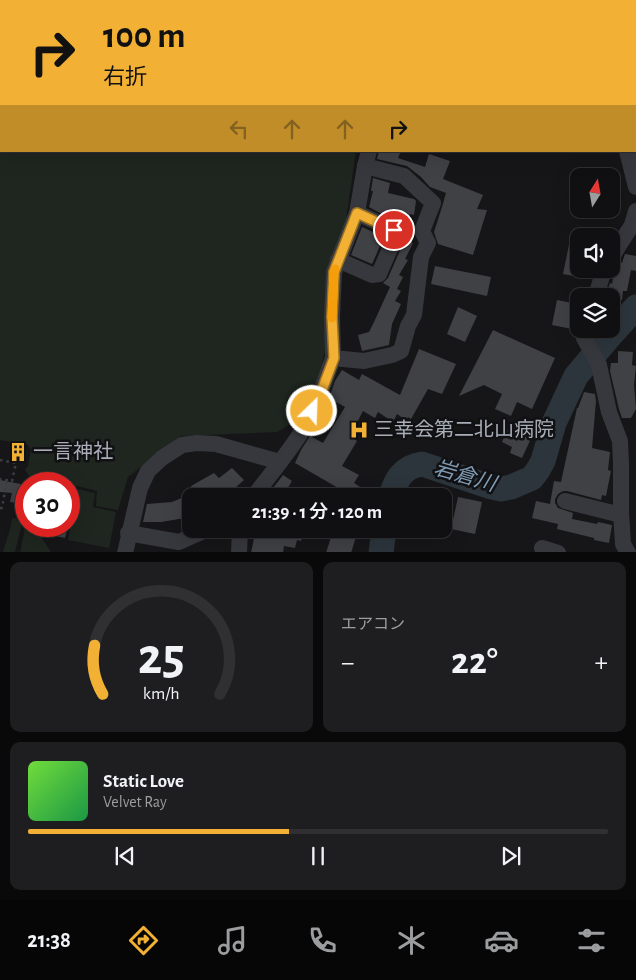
<!DOCTYPE html>
<html lang="ja">
<meta charset="utf-8">
<style>
:root{--surface:#101012;--page:#1e1e20;--text:#f1f3f6;--muted:#9c9d9f;--line:#303032;--accent:#f2b134}
body{margin:0;font-family:"Alegreya Sans","Noto Sans JP",sans-serif;background:var(--page);color:var(--text);height:100vh;display:flex;flex-direction:column;font-size:19px;white-space:nowrap}
*{box-sizing:border-box;margin:0}
p{font-size:16px;color:var(--muted)}
.icon{flex:none;width:28px;height:28px;fill:none;stroke:currentColor;stroke-width:2;stroke-linecap:round;stroke-linejoin:round}
.map{position:relative;height:552px;overflow:hidden}
.panel{display:flex;flex-direction:column;gap:10px;padding:10px;background:#09090a;flex:1}
.panel>*{flex:none}
.guide{position:absolute;left:0px;top:0px;width:636px;height:152px;box-shadow:0 5px 20px #0002,0 0 0 1px var(--line);background:#f2b134;color:#111;overflow:hidden}
.needle{width:32px;rotate:11deg}
.tools{position:absolute;left:570px;top:168px;display:grid;gap:10px}
.tools a{display:grid;place-items:center;width:50px;height:50px;border-radius:10px;background:var(--surface);box-shadow:0 5px 20px #0002,0 0 0 1px var(--line);font-size:25px}
.speed{position:absolute;left:15px;top:472px;display:flex;gap:10px;font-size:25px;font-weight:700;text-align:center}
.speed>*{display:grid;place-content:center;width:65px;height:65px;border-radius:50%;background:var(--surface);box-shadow:0 5px 20px #0002,0 0 0 1px var(--line);line-height:1}
.speed .limit{border:8px solid #d22;background:#fff;color:#111}
.pin{position:absolute;display:grid;place-items:center;width:42px;height:42px;color:#fff;margin:-21px;border:2px solid #fff;border-radius:50%;box-shadow:0 1px 5px #0007}
.me{position:absolute;width:55px;margin:-28px;rotate:24deg;stroke-linejoin:round;filter:drop-shadow(0 0 4px #0008)}
.turn{display:flex;align-items:center;gap:18px;height:105px;padding:0 20px;font-size:22px}
.turn .icon{width:65px;height:65px;stroke-width:2.5}
.turn b{display:block;font-size:35px;line-height:42px}
.lanes{display:flex;align-items:center;height:48px;padding:0 20px;background:#0003;justify-content:center;gap:25px;direction:ltr}
.lanes .off{opacity:.35}
.big{font-size:38px;font-weight:600;line-height:1.1}
.panel .widget{flex:1;display:flex;flex-direction:column;justify-content:center;gap:8px;min-width:0;padding:0 18px;border-radius:10px;background:var(--page)}
.panel .dial{align-items:center;gap:0}
.dial svg{height:130px;overflow:visible;fill:none;stroke:var(--line);stroke-width:7;stroke-linecap:round;text-anchor:middle}
.dial text{fill:var(--text);stroke:none}
.song{display:flex;align-items:center;gap:15px}
.cover{width:60px;height:60px;border-radius:8px;background:linear-gradient(135deg,hsl(100 70% 55%),hsl(140 70% 35%))}
.played{height:5px;border-radius:2px;background:linear-gradient(90deg,var(--accent) 45%,var(--line) 45%)}
.keys{display:flex;justify-content:space-around;direction:ltr}
.heat{display:flex;justify-content:space-between;align-items:center;font-size:28px;direction:ltr}
.panel .tiles{flex:1;display:grid;gap:10px;grid-template-columns:1fr 1fr}
.widget:last-child{grid-column:span 2}
.trip{position:absolute;left:182px;top:488px;width:270px;height:50px;border-radius:10px;background:var(--surface);box-shadow:0 5px 20px #0002,0 0 0 1px var(--line);font-weight:600;line-height:50px;text-align:center}
.tab-bar{display:flex;height:80px;justify-content:space-around;align-items:center;background:#060607;color:var(--muted)}
.tab-bar .icon{width:35px;height:35px}
.tab-bar .on{color:var(--accent)}
.tab-bar b{font-size:22px;color:var(--text)}
.map>svg:first-child{display:block}
.green{fill:#1e261f}
.lines{fill:none;stroke-linecap:round;stroke-linejoin:round}
.river{stroke:#2c353c;stroke-width:25}
.building{fill:#404145}
.path{stroke:#3d3f44;stroke-width:2.5;stroke-dasharray:2.5 4;stroke-linecap:butt}
.street{stroke:#37383d;stroke-width:16}
.route-casing{stroke:#9d7322;stroke-width:12}
.route{stroke:#f2b134;stroke-width:9}
.slow{stroke:#f59e0b;stroke-width:9}
.labels{text-anchor:middle;dominant-baseline:central;stroke-width:5;stroke-linejoin:round;paint-order:stroke}
.poi-label{font-size:20px;fill:#a8adb8;stroke:#111113;text-anchor:start}
.water-label{font-size:21px;font-style:italic;fill:#7f9bb3;stroke:#111113}
</style>
<div class="map">
<svg width="636" height="553" viewBox="0 0 636 553">
<rect width="100%" height="100%" fill="#161618"/>
<g class="green">
<path d="M0 0H491V1H1V151H356L331 323 316 391 292 423 277 432 181 436 128 477 118 510 96 506 97 491 69 484 37 478 33 482 25 470 28 466 31 450 28 445 0 440Z"/>
<path d="M69 487 95 493 93 507 116 512 109 548 68 540 74 509 69 507Z"/>
<path d="M12 518 23 519 15 552H0H3L11 526Z"/>
<path d="M26 523V526L42 527 41 537 51 552 20 553Z"/>
</g>
<g class="lines">
<g class="river">
<path d="M635 123 636 126"/>
<path d="M391 496C396 479 403 467 422 464L488 486 501 489 511 487 532 478 538 470 543 461 554 423 576 376 610 336 636 307"/>
<path d="M381 553 384 529"/>
</g>
</g>
<g class="building">
<path d="M379 151H401L398 158 425 167 429 154 450 161 443 179 483 195 477 209 487 210 473 255 438 244 434 232 442 207 446 193 430 187 421 177 407 166 377 159Z"/>
<path d="M373 178 390 183 388 193 414 199 416 201 414 215 410 214 409 219 380 213 369 207 373 191H371Z"/>
<path d="M362 227 384 237 372 264 351 255Z"/>
<path d="M405 239 413 243 405 259 408 260 399 275 403 277 397 289 401 291 395 301 401 304 392 324 389 345 362 351 358 335 369 332 374 322 390 287 383 283 388 278Z"/>
<path d="M570 240 579 242V277L563 274Z"/>
<path d="M625 254 636 256V271L631 270 627 291H623L622 300 611 298V296H606L610 283 612 284 615 267 620 262 622 263Z"/>
<path d="M435 266 491 277 487 296 431 284Z"/>
<path d="M557 300 577 304 572 329 552 325Z"/>
<path d="M458 307 477 316 465 342 447 334Z"/>
<path d="M493 330 555 358 532 409 517 402 511 416 495 409 502 394 484 385 459 396Z"/>
<path d="M419 349 456 364 442 394 428 389 411 419 408 417 406 420 397 414 393 422 378 412 375 418 363 411 350 436 357 441 342 466 359 475 354 483 360 487 355 496H352L295 463 301 450 310 436 323 443 345 407 329 398 335 381 342 370 359 380 362 374 400 395Z"/>
<path d="M618 351 633 352 632 365 636 366 634 385 636 409 631 418H622L619 409 610 371 611 363H618Z"/>
<path d="M584 392 595 394 596 401 592 448 610 452 608 470 611 471 606 496 602 495 601 500 567 491H563L558 494 555 499V503L558 508 573 513 572 519 597 524 598 522 612 525 609 543 594 540V538L557 529 558 524 532 518 536 501 550 504 554 481 561 482 577 408H578Z"/>
<path d="M511 422 534 432 522 458 510 453 512 447 502 442Z"/>
<path d="M232 468 244 480 227 495 225 496H196L191 486 214 473 219 478Z"/>
<path d="M283 475 292 481 283 496H267Z"/>
<path d="M0 480 26 485V494L24 504 10 502 12 493 0 492Z"/>
<path d="M191 494V515L185 518 161 522H143L147 504 172 502Z"/>
<path d="M458 497 482 502 475 534 451 529Z"/>
<path d="M32 526H68L65 538 31 531Z"/>
<path d="M256 529H304L301 541 297 540 295 548 284 546 283 553H251Z"/>
<path d="M333 531 356 537 351 553H326Z"/>
</g>
<g class="lines">
<g class="path">
<path d="M0 460 16 463 12 481 0 479"/>
<path d="M0 508H2L7 480"/>
</g>
<g class="street">
<path d="M585 0V1"/>
<path d="M450 1 452 0"/>
<path d="M627 151 636 187"/>
<path d="M611 258 632 225 636 211"/>
<path d="M338 260 372 275 379 274 396 235 394 230 357 213 365 166 369 151"/>
<path d="M596 296 602 276 605 269"/>
<path d="M587 329 584 338 599 365 609 412 620 441 621 463V512L623 544 628 553"/>
<path d="M333 358 332 317 334 272 357 213"/>
<path d="M254 496C272 472 292 449 307 423 318 402 325 380 333 358L364 361 392 355 401 351 408 326 414 315 421 257 428 243 422 231 433 203 404 176 365 166"/>
<path d="M565 501 621 515"/>
<path d="M128 533 179 542 208 529"/>
<path d="M542 548 558 553"/>
<path d="M125 553 140 488 148 471 162 458 182 445 197 443 216 444 280 462"/>
<path d="M239 553 240 529"/>
</g>
</g>
<g class="lines">
<g class="route-casing">
<path id="route" d="M312 411 319 398 334 358 332 317 334 272 357 213 394 230"/>
</g>
<use href="#route" class="route"/>
<path class="slow" d="M332 318 334 272 335 269"/>
</g>
<defs>
<g id="hospital-bare" transform="scale(1.5)"><path d="M-5-5h3v3.5h4V-5h3V5h-3V1.5h-4V5h-3Z" fill="#f2b134" stroke="#111113" stroke-width="2.5" paint-order="stroke"/></g>
<g id="building-bare" transform="scale(1.5)"><path d="M-4-6H4V6H1V3H-1V6H-4ZM-2.5-4.3h1.7v1.8h-1.7ZM.8-4.3h1.7v1.8H.8ZM-2.5-1h1.7V.8h-1.7ZM.8-1h1.7V.8H.8Z" fill="#f2b134" stroke="#111113" stroke-width="2.5" paint-order="stroke"/></g>
</defs>
<g fill-rule="evenodd">
<use href="#hospital-bare" x="359" y="430"/>
<use href="#building-bare" x="18" y="452"/>
</g>
<g class="labels">
<g class="poi-label">
<text x="374" y="430">三幸会第二北山病院</text>
<text x="33" y="452">一言神社</text>
</g>
<g class="water-label">
<text transform="translate(465 476) rotate(16)">岩倉川</text>
</g>
</g>
</svg>
<div class="tools">
<a><svg class="needle" viewBox="-14 -14 28 28"><path d="M0-13l5 13h-10z" fill="#e53935"/><path d="M0 13l5-13h-10z" fill="#9c9d9f"/></svg></a>
<a><svg class="icon" aria-label="sound" viewBox="0 0 24 24"><path d="M4 9h4l5-4v14l-5-4H4zM17 9q2 3 0 6"/></svg></a>
<a><svg class="icon" aria-label="layers" viewBox="0 0 24 24"><path d="M12 4l9 5-9 5-9-5zM3 14l9 5 9-5"/></svg></a>
</div>
<div class="speed"><div class="limit">30</div></div>
<div class="pin" style="left:394px;top:230px;background:#d93025"><svg class="icon" aria-label="arrive" viewBox="0 0 24 24"><path d="M6 21V4h12l-3 4 3 4H6"/></svg></div>
<svg class="me" style="left:312px;top:411px" viewBox="-20 -20 40 40"><circle r="17" fill="#f2b134" stroke="#fff" stroke-width="3"/><path d="M0-11L8 9 0 5-8 9z" fill="#fff"/></svg>
<div class="trip">21:39 · 1 分 · 120 m</div>
<div class="guide">
<div class="turn"><svg class="icon" aria-label="right" viewBox="0 0 24 24"><path d="M7 20v-9h11M14 6l5 5-5 5"/></svg><div><b>100 m</b>右折</div></div>
<div class="lanes"><svg class="icon off" aria-label="left" viewBox="0 0 24 24"><path d="M17 20v-9H6M10 6l-5 5 5 5"/></svg><svg class="icon off" aria-label="ahead" viewBox="0 0 24 24"><path d="M12 20V5M6 11l6-6 6 6"/></svg><svg class="icon off" aria-label="ahead" viewBox="0 0 24 24"><path d="M12 20V5M6 11l6-6 6 6"/></svg><svg class="icon" aria-label="right" viewBox="0 0 24 24"><path d="M7 20v-9h11M14 6l5 5-5 5"/></svg></div>
</div>
</div>
<section class="panel">
<div class="tiles">
<div class="widget dial"><svg viewBox="0 0 100 80">
<path d="M14 69A42 42 0 1 1 86 69"/>
<path d="M14 69A42 42 0 0 1 9 39" stroke="#f2b134"/>
<text x="50" y="56" font-size="32" font-weight="700">25</text>
<text x="50" y="72" font-size="11">km/h</text>
</svg></div>
<div class="widget"><p>エアコン</p>
<div class="heat"><a>−</a><b class="big">22°</b><a>+</a></div>
</div>
<div class="widget">
<div class="song"><i class="cover"></i><div><b>Static Love</b><p>Velvet Ray</p></div></div>
<div class="played"></div>
<div class="keys"><svg class="icon" aria-label="previous" viewBox="0 0 24 24"><path d="M18 5L8 12l10 7zM5 5v14"/></svg><svg class="icon" aria-label="pause" viewBox="0 0 24 24"><path d="M8 5v14M16 5v14"/></svg><svg class="icon" aria-label="next" viewBox="0 0 24 24"><path d="M6 5l10 7-10 7zM19 5v14"/></svg></div>
</div>
</div>
</section>
<nav class="tab-bar">
<b>21:38</b>
<svg class="icon on" aria-label="directions" viewBox="0 0 24 24"><path d="M12 3l9 9-9 9-9-9zM9 14v-3h6M13 9l2 2-2 2"/></svg>
<svg class="icon" aria-label="music" viewBox="0 0 24 24"><path d="M9 18V5l10-2v13"/><circle cx="6" cy="18" r="3"/><circle cx="16" cy="16" r="3"/></svg>
<svg class="icon" aria-label="phone" viewBox="0 0 24 24"><path d="M5 4h4l2 5-3 2q2 4 5 5l2-3 5 2v4C11 20 4 13 5 4z"/></svg>
<svg class="icon" aria-label="climate" viewBox="0 0 24 24"><path d="M12 3v18M4 7l16 10M4 17L20 7"/></svg>
<svg class="icon" aria-label="car" viewBox="0 0 24 24"><path d="M5 17H2v-5l4-1 3-4h7l3 4 3 1v5h-3M9 17h6M6 11h13"/><circle cx="7" cy="17" r="2"/><circle cx="17" cy="17" r="2"/></svg>
<svg class="icon" aria-label="filters" viewBox="0 0 24 24"><path d="M4 7h16M4 17h16"/><circle cx="9" cy="7" r="2"/><circle cx="15" cy="17" r="2"/></svg>
</nav>
